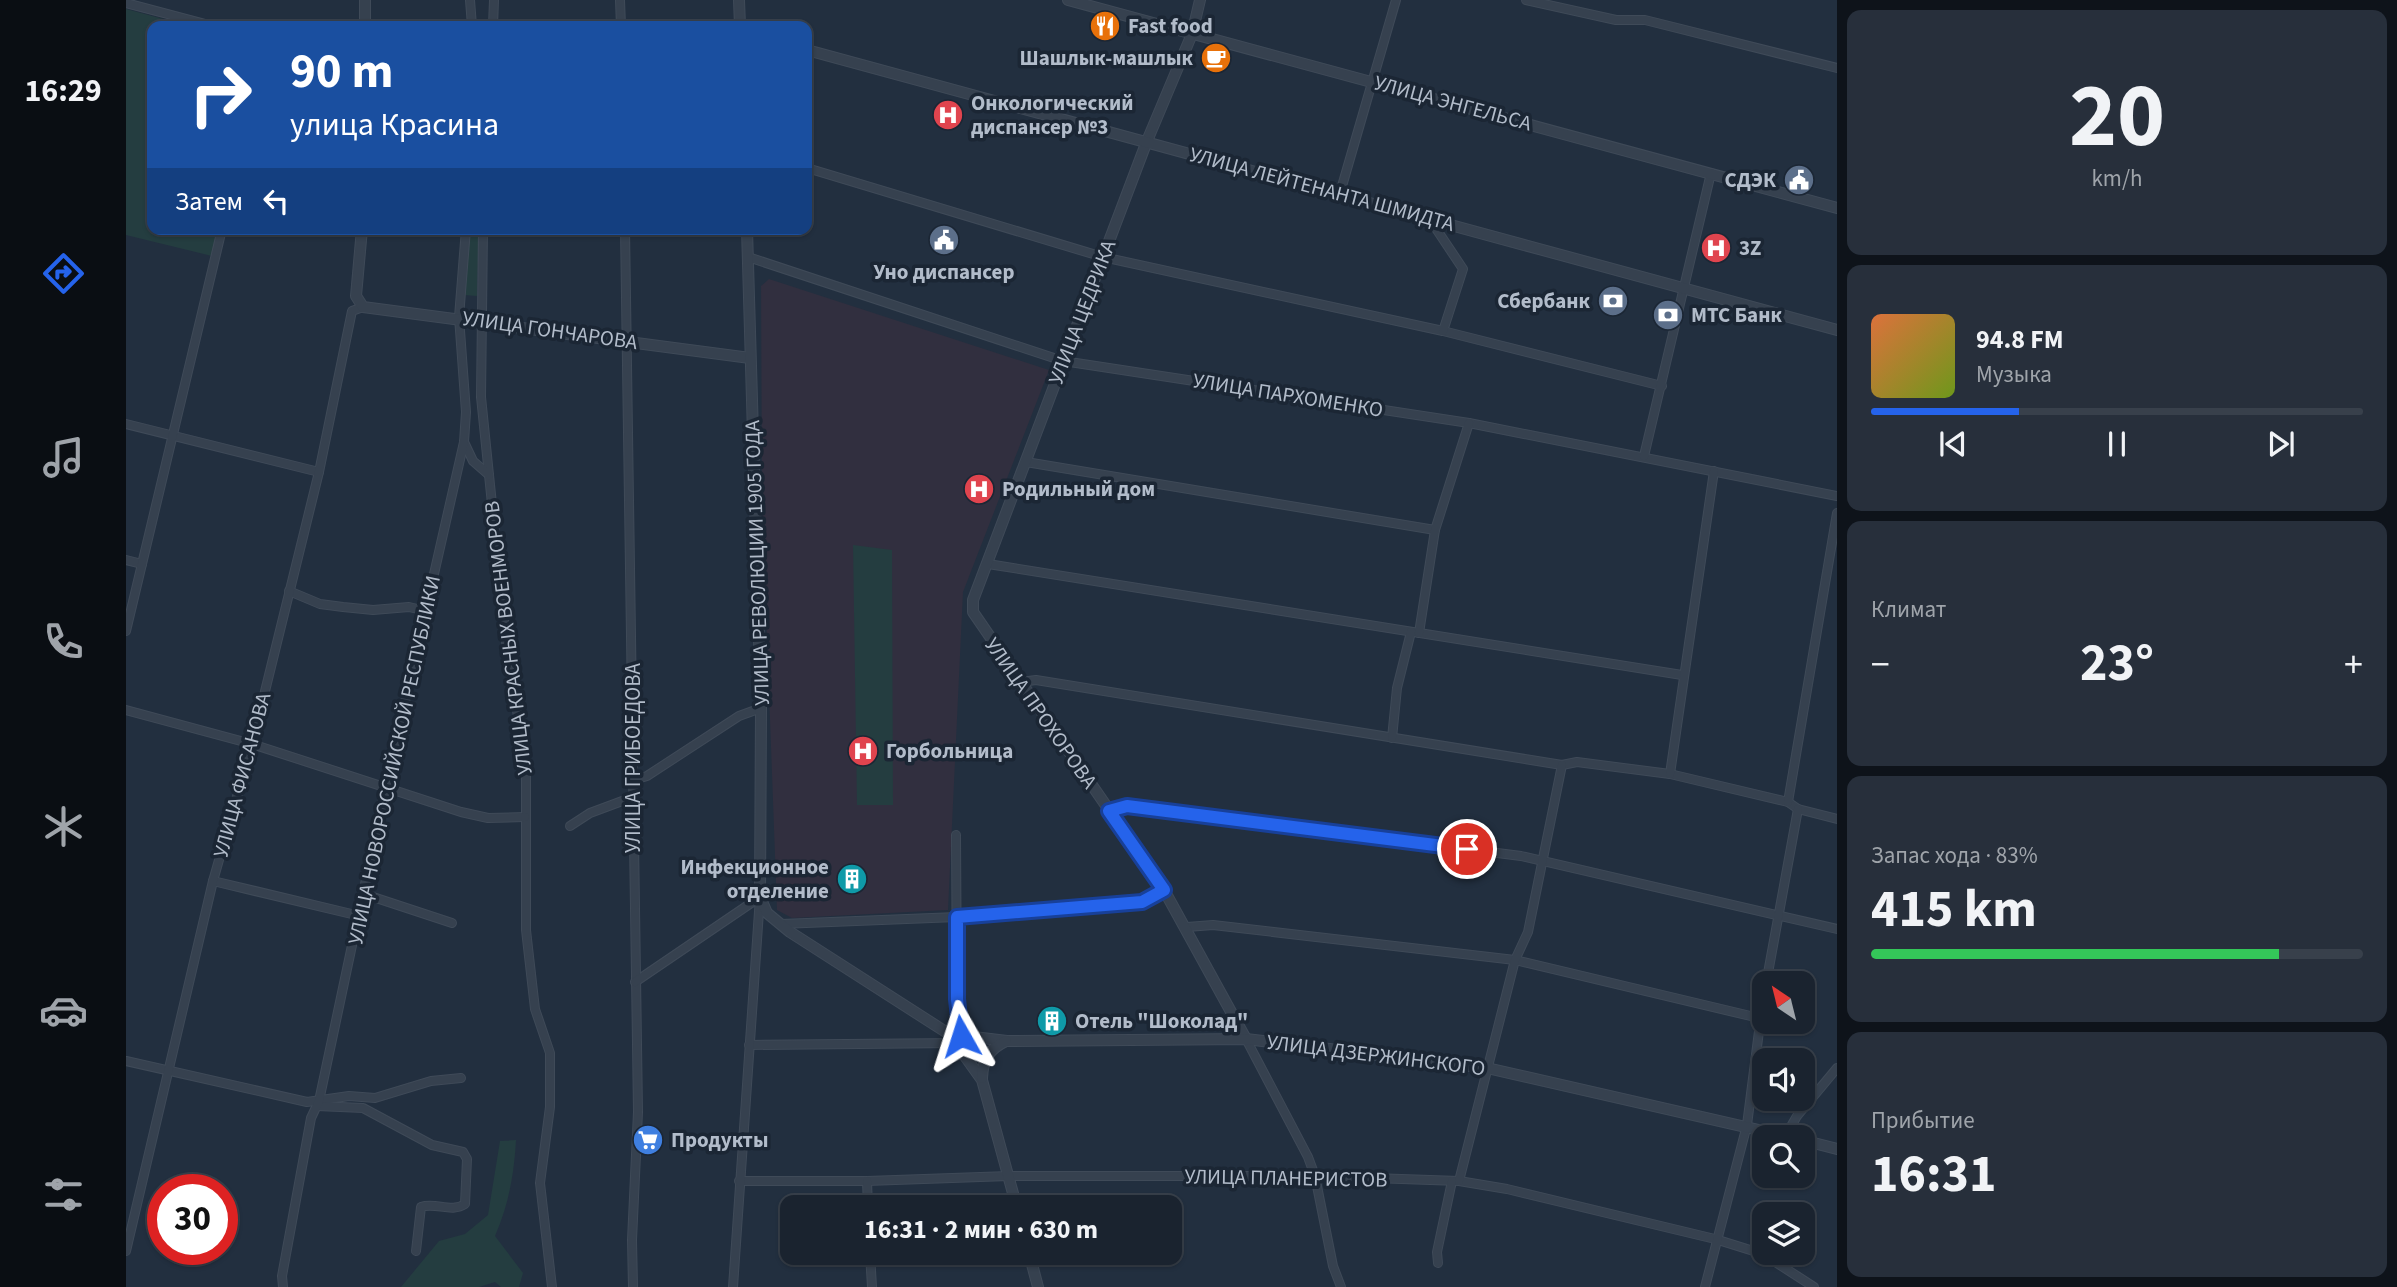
<!DOCTYPE html>
<html lang="ru">
<meta charset="utf-8">
<style>
:root{--surface:#1a232f;--page:#272f3b;--text:#f1f3f6;--muted:#9fa4aa;--line:#38404b;--accent:#2563eb}
body{margin:0;font-family:"Source Sans 3",sans-serif;background:var(--page);color:var(--text);height:100vh;display:flex;flex-direction:column;font-size:26px;white-space:nowrap}
*{box-sizing:border-box;margin:0}
p{font-size:23px;color:var(--muted)}
.icon{flex:none;width:38px;height:38px;fill:none;stroke:currentColor;stroke-width:2;stroke-linecap:round;stroke-linejoin:round}
.map{position:relative;flex:1;overflow:hidden}
.panel{display:flex;flex-direction:column;gap:10px;padding:10px;background:#0e131a;width:560px}
.panel>*{flex:none}
.hud{position:absolute;left:21px;top:21px;width:665px;height:214px;border-radius:14px;box-shadow:0 2px 5px #0004,0 0 0 2px var(--line);background:#1a4fa0;color:#fff;overflow:hidden}
.needle{width:46px;rotate:325deg}
.tools{position:absolute;left:1626px;top:971px;display:grid;gap:14px}
.tools a{display:grid;place-items:center;width:63px;height:63px;border-radius:14px;background:var(--surface);box-shadow:0 2px 5px #0004,0 0 0 2px var(--line);font-size:35px}
.speed{position:absolute;left:21px;top:1174px;display:flex;gap:14px;font-size:35px;font-weight:700;text-align:center}
.speed>*{display:grid;place-content:center;width:91px;height:91px;border-radius:50%;background:var(--surface);box-shadow:0 2px 5px #0004,0 0 0 2px var(--line);line-height:1}
.speed .limit{border:10px solid #d22;background:#fff;color:#111}
.pin{position:absolute;display:grid;place-items:center;width:60px;height:60px;color:#fff;margin:-30px;border:4px solid #fff;border-radius:50%;box-shadow:0 2px 7px #0007}
.me{position:absolute;width:77px;margin:-38px;rotate:354deg;stroke-linejoin:round;filter:drop-shadow(0 0 5px #0008)}
.turn{display:flex;align-items:center;gap:24px;height:147px;padding:0 28px;font-size:32px}
.turn .icon{width:91px;height:91px;stroke-width:2.5}
.turn b{display:block;font-size:49px;line-height:60px}
.then{display:flex;align-items:center;height:66px;padding:0 28px;background:#0003;gap:14px;font-size:26px}
.big{font-size:52px;font-weight:700;line-height:1.1}
.panel .tile{flex:1;display:flex;flex-direction:column;justify-content:center;gap:10px;min-width:0;padding:0 24px;border-radius:14px;background:var(--page)}
.panel .dial{align-items:center;gap:0}
.dial b{font-size:91px;line-height:1}
.song{display:flex;align-items:center;gap:21px}
.cover{width:84px;height:84px;border-radius:10px;background:linear-gradient(135deg,hsl(20 70% 55%),hsl(80 70% 35%))}
.played{height:7px;border-radius:4px;background:linear-gradient(90deg,var(--accent) 30%,var(--line) 30%)}
.keys{display:flex;justify-content:space-around;direction:ltr}
.heat{display:flex;justify-content:space-between;align-items:center;font-size:38px;direction:ltr}
.charge{height:10px;border-radius:5px;background:linear-gradient(90deg,#34c759 83%,var(--line) 0)}
.trip{position:absolute;left:654px;top:1195px;width:402px;height:70px;border-radius:14px;background:var(--surface);box-shadow:0 2px 5px #0004,0 0 0 2px var(--line);font-weight:700;line-height:70px;text-align:center}
main{display:flex;flex:1;min-height:0}
.dock{display:flex;flex-direction:column;width:126px;justify-content:space-around;align-items:center;background:#0a0e13;color:var(--muted)}
.dock .icon{width:49px;height:49px}
.dock .selected{color:var(--accent)}
.dock b{font-size:32px;color:var(--text)}
.map>svg:first-child{display:block}
.medical{fill:#312f3f}
.green{fill:#243d40}
.lines{fill:none;stroke-linecap:round;stroke-linejoin:round}
.minor-casing{stroke:#3f4a58;stroke-width:10}
.tertiary-casing{stroke:#3f4a58;stroke-width:12}
.minor{stroke:#36414f;stroke-width:8}
.tertiary{stroke:#36414f;stroke-width:10}
.route-casing{stroke:#184099;stroke-width:18}
.route{stroke:#2563eb;stroke-width:12}
.labels{text-anchor:middle;dominant-baseline:central;stroke-width:7;stroke-linejoin:round;paint-order:stroke}
.poi-label{font-size:21px;font-weight:bold;fill:#b2bcca;stroke:#1b2634;text-anchor:start}
.street-label{font-size:21px;fill:#b2bcca;stroke:#1b2634}
</style>
<main>
<nav class="dock">
<b>16:29</b>
<svg class="icon selected" aria-label="directions" viewBox="0 0 24 24"><path d="M12 3l9 9-9 9-9-9zM9 14v-3h6M13 9l2 2-2 2"/></svg>
<svg class="icon" aria-label="music" viewBox="0 0 24 24"><path d="M9 18V5l10-2v13"/><circle cx="6" cy="18" r="3"/><circle cx="16" cy="16" r="3"/></svg>
<svg class="icon" aria-label="phone" viewBox="0 0 24 24"><path d="M5 4h4l2 5-3 2q2 4 5 5l2-3 5 2v4C11 20 4 13 5 4z"/></svg>
<svg class="icon" aria-label="climate" viewBox="0 0 24 24"><path d="M12 3v18M4 7l16 10M4 17L20 7"/></svg>
<svg class="icon" aria-label="car" viewBox="0 0 24 24"><path d="M5 17H2v-5l4-1 3-4h7l3 4 3 1v5h-3M9 17h6M6 11h13"/><circle cx="7" cy="17" r="2"/><circle cx="17" cy="17" r="2"/></svg>
<svg class="icon" aria-label="filters" viewBox="0 0 24 24"><path d="M4 7h16M4 17h16"/><circle cx="9" cy="7" r="2"/><circle cx="15" cy="17" r="2"/></svg>
</nav>
<div class="map">
<svg width="1711" height="1287" viewBox="0 0 1711 1287">
<rect width="100%" height="100%" fill="#222f3f"/>
<path class="medical" d="M643 279 923 370 837 592 822 910 666 918 651 910 636 501 635 286Z"/>
<g class="green">
<path d="M0 9 63 26H26V229H92L86 256 0 235Z"/>
<path d="M343 229H353L351 296 338 295Z"/>
<path d="M727 545 766 550 767 805H731Z"/>
<path d="M390 1140C388 1174 383 1204 369 1236L397 1273 393 1287H375L369 1282 353 1287H275L313 1241 339 1234 362 1215 374 1141Z"/>
</g>
<g class="lines">
<g class="minor-casing">
<g id="minor">
<path d="M344 0 346 26"/>
<path d="M494 0 495 26"/>
<path d="M1400 0 1490 20H1519L1711 68"/>
<path d="M0 3 87 26"/>
<path d="M367 26 368 0"/>
<path d="M681 168 977 257 1317 331 1536 386"/>
<path d="M1214 193 1270 0"/>
<path d="M1303 218 1337 269 1317 331"/>
<path d="M357 229 355 397 382 660 400 762V930L409 1009 424 1053V1107L414 1183 426 1287"/>
<path d="M499 229 512 1112 506 1240 507 1287"/>
<path d="M622 257 937 361 1343 423 1711 496"/>
<path d="M0 424 193 472"/>
<path d="M338 442 347 461 363 475"/>
<path d="M1518 456 1585 173"/>
<path d="M900 462 1309 530"/>
<path d="M0 560 16 564"/>
<path d="M862 564 1556 675"/>
<path d="M163 591 194 604 217 607 247 610 283 607 300 611"/>
<path d="M0 631 96 229"/>
<path d="M1293 633 1309 530 1343 423"/>
<path d="M895 682 910 680 1436 765 1451 762 1544 774 1662 802 1672 809 1711 819"/>
<path d="M0 710 126 744 335 812 362 818 399 817"/>
<path d="M1266 738 1271 688 1285 632"/>
<path d="M1544 774 1588 471"/>
<path d="M508 780 521 776 613 716 635 708"/>
<path d="M1662 802 1711 513"/>
<path d="M983 812 1001 806 1395 856 1711 929"/>
<path d="M444 826 464 813 507 797"/>
<path d="M830 835 831 999 835 1036"/>
<path d="M87 881 234 916"/>
<path d="M238 894 326 923"/>
<path d="M655 924 831 917 1016 902 1038 890"/>
<path d="M1061 927 1087 925 1389 960 1633 1018"/>
<path d="M509 982 634 897"/>
<path d="M1640 984 1672 809"/>
<path d="M1120 1039 1182 1157 1189 1176 1207 1266 1215 1287"/>
<path d="M623 1045 831 1043"/>
<path d="M0 1061 181 1102 223 1096 249 1098 305 1081 335 1078"/>
<path d="M191 1106 237 1108 306 1145 337 1152 341 1159 339 1204C326 1213 309 1202 295 1207L290 1251"/>
<path d="M1660 1135 1671 1116 1711 1068"/>
<path d="M613 1181H741L883 1176H1189L1333 1181 1381 1189 1589 1239 1637 1254 1688 1287"/>
<path d="M741 1181 742 1208"/>
<path d="M1333 1181 1389 960 1402 932 1436 765"/>
<path d="M0 1251 87 881 126 744 193 472 226 311 237 307"/>
<path d="M744 1253 746 1287"/>
<path d="M1312 1263 1311 1252 1326 1181"/>
<path d="M157 1287 156 1276 185 1118 193 1101 260 785 338 442 340 412 333 317 340 229"/>
<path d="M607 1287 634 897"/>
<path d="M1579 1287 1621 1125 1638 992"/>
</g>
</g>
<g class="tertiary-casing">
<g id="tertiary">
<path d="M613 0 614 26"/>
<path d="M942 0 1711 208"/>
<path d="M1074 0 1066 34 1021 141 847 600V612L1038 890 1120 1039"/>
<path d="M239 26V0"/>
<path d="M681 50 1711 330"/>
<path d="M236 229 230 296 237 307 624 358"/>
<path d="M621 229 635 708 634 897 641 913 664 932 823 1034 856 1080 891 1208"/>
<path d="M823 1034 881 1041 1120 1039 1361 1068 1668 1138"/>
<path d="M856 1078C857 1059 863 1049 880 1041"/>
<path d="M1676 1140 1711 1149"/>
<path d="M903 1253 912 1287"/>
</g>
</g>
<use href="#minor" class="minor"/>
<use href="#tertiary" class="tertiary"/>
</g>
<g class="lines">
<g class="route-casing">
<path id="route" d="M835 1036 831 999V917L1016 902 1038 890 983 811 1001 806 1341 849"/>
</g>
<use href="#route" class="route"/>
</g>
<defs>
<g id="restaurant-disc" transform="scale(1.575)"><circle r="9.5" fill="#e8710a" stroke="#1b2634"/><path d="M-5-6h1v4h1v-4h1v4h1v-4h1v5L-1.5 .5V6h-2V.5L-5-1ZM5-6V6H3V1.5H1.5Q1.5-4 5-6Z" fill="#fff"/></g>
<g id="cafe-disc" transform="scale(1.575)"><circle r="9.5" fill="#e8710a" stroke="#1b2634"/><path d="M-5.5-4.5H6V0H3Q3 3.5 0 3.5H-2.5Q-5.5 3.5-5.5 0ZM3-3.2v2h1.7v-2ZM-6 4.5H4V6H-6Z" fill="#fff"/></g>
<g id="hospital-disc" transform="scale(1.575)"><circle r="9.5" fill="#e0444e" stroke="#1b2634"/><path d="M-5-5h3v3.5h4V-5h3V5h-3V1.5h-4V5h-3Z" fill="#fff"/></g>
<g id="civic-disc" transform="scale(1.575)"><circle r="9.5" fill="#5c6f8a" stroke="#1b2634"/><path d="M-.6-6.5H3V-4.5H.6V-3L4-1V1h2V6H-6V1h2V-1L-.6-3ZM-1.2 2.5V6h2.4V2.5Z" fill="#fff"/></g>
<g id="bank-disc" transform="scale(1.575)"><circle r="9.5" fill="#5c6f8a" stroke="#1b2634"/><path d="M-6-4H6V4H-6ZM0-2.3a2.3 2.3 0 1 0 0 4.6a2.3 2.3 0 1 0 0-4.6Z" fill="#fff"/></g>
<g id="building-disc" transform="scale(1.575)"><circle r="9.5" fill="#0f9aa8" stroke="#1b2634"/><path d="M-4-6H4V6H1V3H-1V6H-4ZM-2.5-4.3h1.7v1.8h-1.7ZM.8-4.3h1.7v1.8H.8ZM-2.5-1h1.7V.8h-1.7ZM.8-1h1.7V.8H.8Z" fill="#fff"/></g>
<g id="supermarket-disc" transform="scale(1.575)"><circle r="9.5" fill="#3f7fe0" stroke="#1b2634"/><path d="M-6-5.5h2.5l.6 2H6L4.5 2H-2.5L-4.4-4H-6ZM-1.5 3.2a1.3 1.3 0 1 0 .1 0ZM3 3.2a1.3 1.3 0 1 0 .1 0Z" fill="#fff"/></g>
</defs>
<g fill-rule="evenodd">
<use href="#restaurant-disc" x="979" y="26"/>
<use href="#cafe-disc" x="1090" y="58"/>
<use href="#hospital-disc" x="822" y="115"/>
<use href="#civic-disc" x="1673" y="180"/>
<use href="#civic-disc" x="818" y="240"/>
<use href="#hospital-disc" x="1590" y="248"/>
<use href="#bank-disc" x="1487" y="301"/>
<use href="#bank-disc" x="1542" y="315"/>
<use href="#hospital-disc" x="853" y="489"/>
<use href="#hospital-disc" x="737" y="751"/>
<use href="#building-disc" x="726" y="879"/>
<use href="#building-disc" x="926" y="1021"/>
<use href="#supermarket-disc" x="522" y="1140"/>
</g>
<g class="labels">
<g class="poi-label">
<text x="1002" y="26">Fast food</text>
<text x="1067" y="58" text-anchor="end">Шашлык-машлык</text>
<text x="845" y="103">Онкологический<tspan x="845" dy="24">диспансер №3</tspan></text>
<text x="1650" y="180" text-anchor="end">СДЭК</text>
<text x="1613" y="248">3Z</text>
<text x="818" y="272" text-anchor="middle">Уно диспансер</text>
<text x="1464" y="301" text-anchor="end">Сбербанк</text>
<text x="1565" y="315">МТС Банк</text>
<text x="876" y="489">Родильный дом</text>
<text x="760" y="751">Горбольница</text>
<text x="703" y="867" text-anchor="end">Инфекционное<tspan x="703" dy="24">отделение</tspan></text>
<text x="949" y="1021">Отель "Шоколад"</text>
<text x="545" y="1140">Продукты</text>
</g>
<g class="street-label">
<text transform="translate(1327 103) rotate(15)">УЛИЦА ЭНГЕЛЬСА</text>
<text transform="translate(1196 189) rotate(15)">УЛИЦА ЛЕЙТЕНАНТА ШМИДТА</text>
<text transform="translate(956 312) rotate(-69)">УЛИЦА ЦЕДРИКА</text>
<text transform="translate(424 330) rotate(8)">УЛИЦА ГОНЧАРОВА</text>
<text transform="translate(1162 395) rotate(9)">УЛИЦА ПАРХОМЕНКО</text>
<text transform="translate(631 563) rotate(-92)">УЛИЦА РЕВОЛЮЦИИ 1905 ГОДА</text>
<text transform="translate(382 638) rotate(-97)">УЛИЦА КРАСНЫХ ВОЕНМОРОВ</text>
<text transform="translate(915 713) rotate(55)">УЛИЦА ПРОХОРОВА</text>
<text transform="translate(507 758) rotate(-90)">УЛИЦА ГРИБОЕДОВА</text>
<text transform="translate(268 760) rotate(-78)">УЛИЦА НОВОРОССИЙСКОЙ РЕСПУБЛИКИ</text>
<text transform="translate(116 775) rotate(-75)">УЛИЦА ФИСАНОВА</text>
<text transform="translate(1250 1055) rotate(7)">УЛИЦА ДЗЕРЖИНСКОГО</text>
<text transform="translate(1160 1178) rotate(1)">УЛИЦА ПЛАНЕРИСТОВ</text>
</g>
</g>
</svg>
<div class="tools">
<a><svg class="needle" viewBox="-14 -14 28 28"><path d="M0-13l5 13h-10z" fill="#e53935"/><path d="M0 13l5-13h-10z" fill="#9fa4aa"/></svg></a>
<a><svg class="icon" aria-label="sound" viewBox="0 0 24 24"><path d="M4 9h4l5-4v14l-5-4H4zM17 9q2 3 0 6"/></svg></a>
<a><svg class="icon" aria-label="search" viewBox="0 0 24 24"><circle cx="10" cy="10" r="6"/><path d="M15 15l6 6"/></svg></a>
<a><svg class="icon" aria-label="layers" viewBox="0 0 24 24"><path d="M12 4l9 5-9 5-9-5zM3 14l9 5 9-5"/></svg></a>
</div>
<div class="speed"><div class="limit">30</div></div>
<div class="pin" style="left:1341px;top:849px;background:#d93025"><svg class="icon" aria-label="arrive" viewBox="0 0 24 24"><path d="M6 21V4h12l-3 4 3 4H6"/></svg></div>
<svg class="me" style="left:835px;top:1036px" viewBox="-20 -20 40 40"><path d="M0-17L14 15 0 8-14 15z" fill="#2563eb" stroke="#fff" stroke-width="4"/></svg>
<div class="trip">16:31 · 2 мин · 630 m</div>
<div class="hud">
<div class="turn"><svg class="icon" aria-label="right" viewBox="0 0 24 24"><path d="M7 20v-9h11M14 6l5 5-5 5"/></svg><div><b>90 m</b>улица Красина</div></div>
<div class="then">Затем<svg class="icon" aria-label="left" viewBox="0 0 24 24"><path d="M17 20v-9H6M10 6l-5 5 5 5"/></svg></div>
</div>
</div>
<section class="panel">
<div class="tile dial"><b>20</b><p>km/h</p></div>
<div class="tile">
<div class="song"><i class="cover"></i><div><b>94.8 FM</b><p>Музыка</p></div></div>
<div class="played"></div>
<div class="keys"><svg class="icon" aria-label="previous" viewBox="0 0 24 24"><path d="M18 5L8 12l10 7zM5 5v14"/></svg><svg class="icon" aria-label="pause" viewBox="0 0 24 24"><path d="M8 5v14M16 5v14"/></svg><svg class="icon" aria-label="next" viewBox="0 0 24 24"><path d="M6 5l10 7-10 7zM19 5v14"/></svg></div>
</div>
<div class="tile"><p>Климат</p>
<div class="heat"><a>−</a><b class="big">23°</b><a>+</a></div>
</div>
<div class="tile"><p>Запас хода · 83%</p><b class="big">415 km</b><div class="charge"></div></div>
<div class="tile"><p>Прибытие</p><b class="big">16:31</b></div>
</section>
</main>
